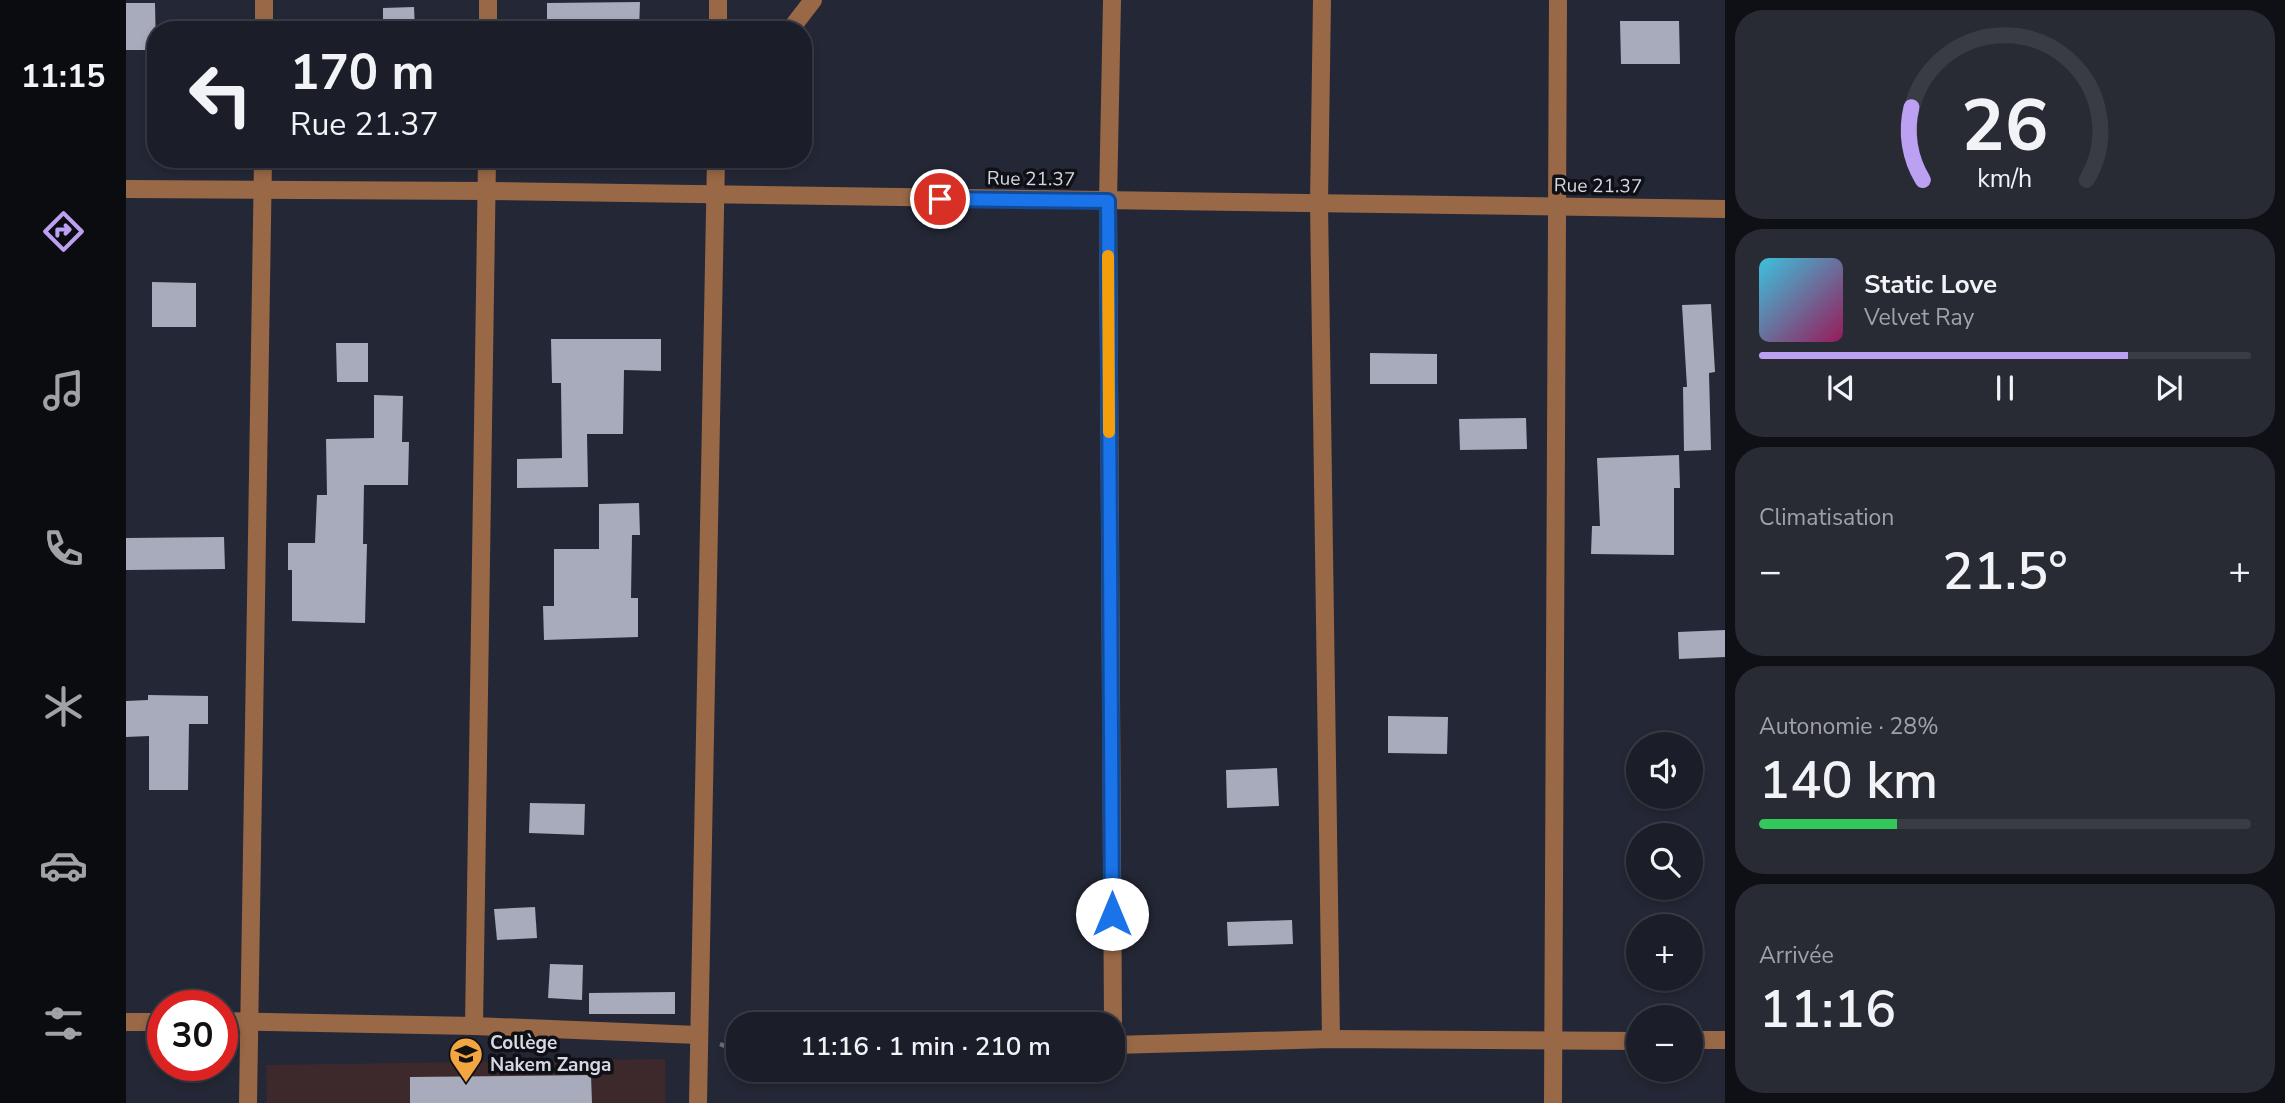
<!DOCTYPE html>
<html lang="fr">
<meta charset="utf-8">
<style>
:root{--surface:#1b1d28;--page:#282a34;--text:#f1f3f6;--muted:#a0a2a8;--line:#393b45;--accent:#bca0f2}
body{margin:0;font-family:"Nunito Sans",sans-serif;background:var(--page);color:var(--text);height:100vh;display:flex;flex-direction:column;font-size:26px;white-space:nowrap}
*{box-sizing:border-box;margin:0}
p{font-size:23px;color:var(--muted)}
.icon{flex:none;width:38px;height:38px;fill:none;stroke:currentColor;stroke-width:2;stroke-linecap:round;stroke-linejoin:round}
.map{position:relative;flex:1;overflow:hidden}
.details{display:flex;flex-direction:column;gap:10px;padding:10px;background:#0f1016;width:560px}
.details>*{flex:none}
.hud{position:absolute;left:21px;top:21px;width:665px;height:147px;border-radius:28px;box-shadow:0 4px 10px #0003,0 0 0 2px var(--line);background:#1b1d28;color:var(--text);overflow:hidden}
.fabs{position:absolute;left:1500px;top:732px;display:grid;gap:14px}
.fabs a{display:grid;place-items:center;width:77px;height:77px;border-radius:50%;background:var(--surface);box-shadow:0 4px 10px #0003,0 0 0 2px var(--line);font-size:35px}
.speed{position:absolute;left:21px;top:990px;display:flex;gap:14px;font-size:35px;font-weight:700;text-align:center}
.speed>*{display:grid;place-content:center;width:91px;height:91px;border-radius:50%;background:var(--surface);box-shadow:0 4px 10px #0003,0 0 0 2px var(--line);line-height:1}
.speed .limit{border:10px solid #d22;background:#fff;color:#111}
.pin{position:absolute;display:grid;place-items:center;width:60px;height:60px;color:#fff;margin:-30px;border:4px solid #fff;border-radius:50%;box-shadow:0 2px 7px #0007}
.me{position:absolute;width:77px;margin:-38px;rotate:0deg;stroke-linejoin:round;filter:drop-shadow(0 0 5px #0008)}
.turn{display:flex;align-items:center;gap:24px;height:147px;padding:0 28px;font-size:32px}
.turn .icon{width:91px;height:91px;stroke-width:2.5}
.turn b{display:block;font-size:49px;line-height:60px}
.big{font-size:52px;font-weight:600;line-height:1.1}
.details .card{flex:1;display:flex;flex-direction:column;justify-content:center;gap:10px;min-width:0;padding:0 24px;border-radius:28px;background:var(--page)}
.details .dial{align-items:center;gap:0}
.dial svg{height:182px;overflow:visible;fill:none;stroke:var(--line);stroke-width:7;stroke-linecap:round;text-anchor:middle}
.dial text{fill:var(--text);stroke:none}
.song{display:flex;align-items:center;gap:21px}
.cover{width:84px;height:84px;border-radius:10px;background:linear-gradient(135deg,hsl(190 70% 55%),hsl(330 70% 35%))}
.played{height:7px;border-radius:4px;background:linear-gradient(90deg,var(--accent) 75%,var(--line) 75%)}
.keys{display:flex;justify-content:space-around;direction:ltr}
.heat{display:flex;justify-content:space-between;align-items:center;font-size:38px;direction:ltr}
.charge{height:10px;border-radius:5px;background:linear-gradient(90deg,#34c759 28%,var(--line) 0)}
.trip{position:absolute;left:600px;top:1012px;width:399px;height:70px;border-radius:28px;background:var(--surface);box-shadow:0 4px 10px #0003,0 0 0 2px var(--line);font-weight:600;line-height:70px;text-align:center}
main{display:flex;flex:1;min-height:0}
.menu{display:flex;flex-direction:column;width:126px;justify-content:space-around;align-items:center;background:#0b0c10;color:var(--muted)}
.menu .icon{width:49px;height:49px}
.menu .selected{color:var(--accent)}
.menu b{font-size:32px;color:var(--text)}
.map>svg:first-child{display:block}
.education{fill:#3d292b}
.building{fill:#a7abbc}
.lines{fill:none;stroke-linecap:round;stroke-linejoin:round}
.path{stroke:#6c6f7b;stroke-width:4.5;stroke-dasharray:5 3.5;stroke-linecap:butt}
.minor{stroke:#996846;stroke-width:18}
.route-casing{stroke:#114b97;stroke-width:18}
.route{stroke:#1a73e8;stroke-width:12}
.slow{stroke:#f59e0b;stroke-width:12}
.labels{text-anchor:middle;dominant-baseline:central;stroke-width:7;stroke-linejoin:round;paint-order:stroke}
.street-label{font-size:19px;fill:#d5d7e1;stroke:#0f1016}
.poi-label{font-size:19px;font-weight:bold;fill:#d5d7e1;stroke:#0f1016;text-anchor:start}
</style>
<main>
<nav class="menu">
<b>11:15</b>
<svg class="icon selected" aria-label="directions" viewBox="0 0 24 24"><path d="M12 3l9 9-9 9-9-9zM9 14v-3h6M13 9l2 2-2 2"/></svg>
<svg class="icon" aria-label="music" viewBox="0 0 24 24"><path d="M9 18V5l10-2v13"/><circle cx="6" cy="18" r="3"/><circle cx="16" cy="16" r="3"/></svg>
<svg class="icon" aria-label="phone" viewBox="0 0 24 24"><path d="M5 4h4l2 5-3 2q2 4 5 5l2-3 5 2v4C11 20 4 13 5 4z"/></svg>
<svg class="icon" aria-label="climate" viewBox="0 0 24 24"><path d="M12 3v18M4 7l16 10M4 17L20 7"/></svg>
<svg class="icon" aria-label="car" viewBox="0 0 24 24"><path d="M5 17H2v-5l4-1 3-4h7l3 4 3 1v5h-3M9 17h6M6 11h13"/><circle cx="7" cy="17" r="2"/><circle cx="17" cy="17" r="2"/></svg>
<svg class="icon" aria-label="filters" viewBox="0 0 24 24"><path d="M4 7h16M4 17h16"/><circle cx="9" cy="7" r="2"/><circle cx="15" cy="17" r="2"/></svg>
</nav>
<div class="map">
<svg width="1599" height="1103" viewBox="0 0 1599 1103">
<rect width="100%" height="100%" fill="#242735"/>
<path class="education" d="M539 1059 540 1103H141L140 1065Z"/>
<g class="building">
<path d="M514 2 513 30H421V3Z"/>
<path d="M0 3H29L30 50H0Z"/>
<path d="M288 7 289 30H257V8Z"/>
<path d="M1494 21H1553L1554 64H1495Z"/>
<path d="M26 282 70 283V327H26Z"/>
<path d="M1585 304 1589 372 1583 373 1585 450 1558 451 1557 387H1561L1556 305Z"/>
<path d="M425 339H535V371L498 370 497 434H461L462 487 391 488V459L436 458 435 383H426Z"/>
<path d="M210 343H242V382H211Z"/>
<path d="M1244 353 1311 354V384H1244Z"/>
<path d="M248 395 277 396 276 442H283L282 485H238L237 544H241L239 623 166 621V570H162V543H189L191 495H201L200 439 248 438Z"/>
<path d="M1400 418 1401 449 1334 450 1333 419Z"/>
<path d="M1553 455 1554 488H1548V555L1465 554 1466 526H1474L1471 458Z"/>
<path d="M513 503 514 535H506L505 598H512V637L418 640 417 606H428V549H473V504Z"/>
<path d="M98 537 99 569 0 570V538Z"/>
<path d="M1599 630V657L1553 659 1552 632Z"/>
<path d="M22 695 82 696V724H63L62 790H23V736L0 737V701L22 700Z"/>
<path d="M1262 716 1322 717 1321 754 1262 753Z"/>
<path d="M1151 768 1153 806 1101 808 1100 770Z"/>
<path d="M404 803 459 804 458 835 403 833Z"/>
<path d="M409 907 411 938 371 940 368 909Z"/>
<path d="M1166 920 1167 944 1102 946 1101 922Z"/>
<path d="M424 964 457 965 456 1000 422 998Z"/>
<path d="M549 992V1014H463V993Z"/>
<path d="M465 1075 466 1103H284V1077Z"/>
</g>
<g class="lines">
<g class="path">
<path d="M594 1044 612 1051"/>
<path d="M666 1069C744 1079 825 1092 903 1069"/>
</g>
<g class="minor">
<path d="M986 0 982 201 987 1024"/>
<path d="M1196 0 1193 203 1205 1039"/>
<path d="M138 30V0"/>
<path d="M362 30V0"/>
<path d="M592 30V0"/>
<path d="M664 30 687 0"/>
<path d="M0 189 361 191 1599 209"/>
<path d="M96 1021 348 1026 572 1035"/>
<path d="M0 1022H37"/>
<path d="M348 1026 361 159"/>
<path d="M1564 1040H1599"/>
<path d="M987 1045 1205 1039 1512 1041"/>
<path d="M122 1103 137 159"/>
<path d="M572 1103 590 159"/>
<path d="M1427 1103 1432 0"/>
</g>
</g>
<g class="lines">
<g class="route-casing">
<path id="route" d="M814 199 982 201 986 914"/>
</g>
<use href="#route" class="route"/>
<path class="slow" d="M982 256 983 432"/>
</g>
<defs>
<g id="school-pin" transform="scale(1.75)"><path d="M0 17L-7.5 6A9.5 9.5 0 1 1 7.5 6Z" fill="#f2a541" stroke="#0f1016"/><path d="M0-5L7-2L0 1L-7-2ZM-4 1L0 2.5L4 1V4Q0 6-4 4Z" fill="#111"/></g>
</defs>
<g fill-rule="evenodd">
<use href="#school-pin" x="340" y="1054"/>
</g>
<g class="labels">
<g class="street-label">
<text transform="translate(905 179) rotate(1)">Rue 21.37</text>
<text transform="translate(1472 186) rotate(1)">Rue 21.37</text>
</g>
<g class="poi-label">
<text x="364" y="1043">Collège<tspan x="364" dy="22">Nakem Zanga</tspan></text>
</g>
</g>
</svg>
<div class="fabs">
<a><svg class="icon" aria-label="sound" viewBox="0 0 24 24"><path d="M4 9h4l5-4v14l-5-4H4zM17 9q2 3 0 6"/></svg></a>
<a><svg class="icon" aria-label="search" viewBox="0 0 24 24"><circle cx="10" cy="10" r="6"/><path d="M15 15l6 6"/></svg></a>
<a>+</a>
<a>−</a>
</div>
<div class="speed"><div class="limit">30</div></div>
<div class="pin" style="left:814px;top:199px;background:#d93025"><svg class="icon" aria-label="arrive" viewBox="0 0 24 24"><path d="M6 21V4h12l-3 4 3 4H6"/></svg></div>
<svg class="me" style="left:986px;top:914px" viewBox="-20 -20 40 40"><circle r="19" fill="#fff"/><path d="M0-13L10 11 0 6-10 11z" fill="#1a73e8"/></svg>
<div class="trip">11:16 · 1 min · 210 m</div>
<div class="hud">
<div class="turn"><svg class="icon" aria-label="left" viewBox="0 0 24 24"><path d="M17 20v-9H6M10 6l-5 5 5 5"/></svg><div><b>170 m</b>Rue 21.37</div></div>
</div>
</div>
<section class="details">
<div class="card dial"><svg viewBox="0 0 100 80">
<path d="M14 69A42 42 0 1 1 86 69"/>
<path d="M14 69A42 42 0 0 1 9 37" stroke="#bca0f2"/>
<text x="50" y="56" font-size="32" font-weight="700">26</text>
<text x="50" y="72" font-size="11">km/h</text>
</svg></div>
<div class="card">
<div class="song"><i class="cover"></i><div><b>Static Love</b><p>Velvet Ray</p></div></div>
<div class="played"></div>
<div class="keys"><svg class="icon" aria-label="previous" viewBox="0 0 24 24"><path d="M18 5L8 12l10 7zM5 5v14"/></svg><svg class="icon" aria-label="pause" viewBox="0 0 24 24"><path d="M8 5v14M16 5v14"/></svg><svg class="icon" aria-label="next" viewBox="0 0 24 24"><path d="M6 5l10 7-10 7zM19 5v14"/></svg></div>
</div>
<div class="card"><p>Climatisation</p>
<div class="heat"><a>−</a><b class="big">21.5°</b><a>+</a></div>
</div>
<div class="card"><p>Autonomie · 28%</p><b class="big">140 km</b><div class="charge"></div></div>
<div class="card"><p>Arrivée</p><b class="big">11:16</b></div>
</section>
</main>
